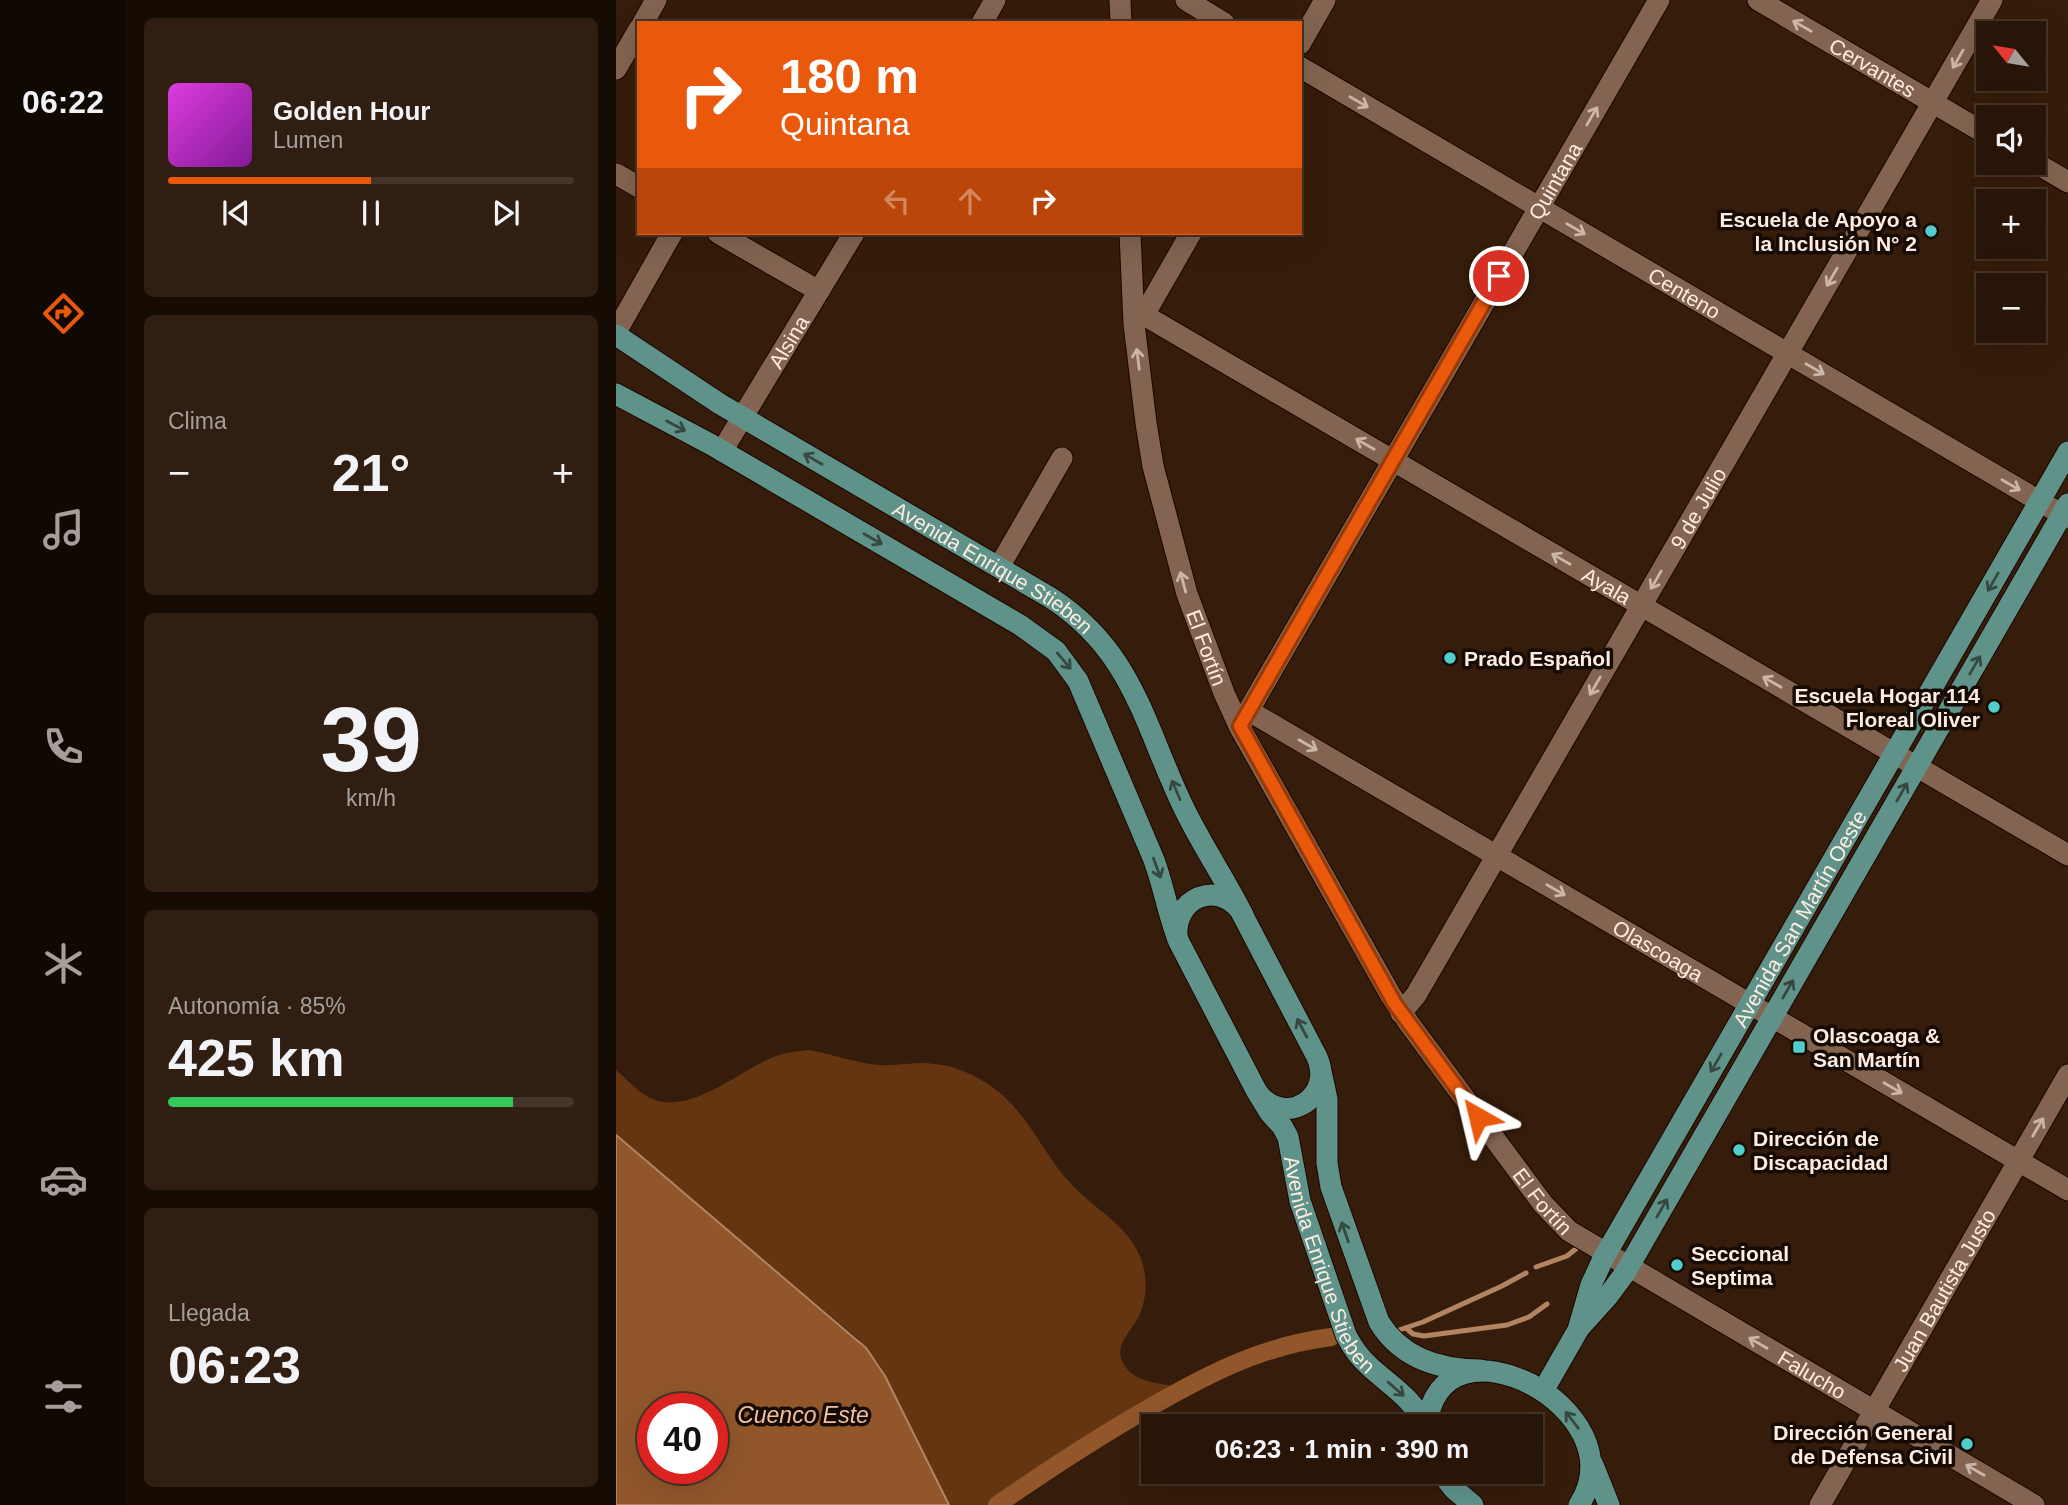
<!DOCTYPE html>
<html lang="es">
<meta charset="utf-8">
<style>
:root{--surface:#281508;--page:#301e12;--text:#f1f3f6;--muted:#a59f9c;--line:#443429;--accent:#ea580c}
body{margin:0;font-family:Helvetica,sans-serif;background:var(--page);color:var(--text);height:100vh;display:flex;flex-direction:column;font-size:26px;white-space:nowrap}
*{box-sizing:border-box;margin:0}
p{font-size:23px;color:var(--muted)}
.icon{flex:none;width:38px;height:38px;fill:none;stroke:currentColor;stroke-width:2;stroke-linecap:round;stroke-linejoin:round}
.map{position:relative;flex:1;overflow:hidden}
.panel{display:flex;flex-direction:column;gap:18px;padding:18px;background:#160c04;width:490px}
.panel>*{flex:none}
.guide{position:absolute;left:21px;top:21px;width:665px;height:214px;border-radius:0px;box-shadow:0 7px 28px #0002,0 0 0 2px var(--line);background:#ea580c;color:#fff;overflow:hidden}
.needle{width:46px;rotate:300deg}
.tools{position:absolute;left:1360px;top:21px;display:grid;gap:14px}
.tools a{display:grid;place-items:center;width:70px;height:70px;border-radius:0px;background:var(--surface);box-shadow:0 7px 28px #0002,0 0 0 2px var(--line);font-size:35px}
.speed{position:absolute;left:21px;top:1393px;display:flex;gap:14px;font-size:35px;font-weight:700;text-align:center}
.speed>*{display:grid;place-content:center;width:91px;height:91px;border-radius:50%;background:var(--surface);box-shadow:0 7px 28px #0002,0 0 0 2px var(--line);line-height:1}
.speed .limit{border:10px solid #d22;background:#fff;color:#111}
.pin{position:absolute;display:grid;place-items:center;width:60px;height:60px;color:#fff;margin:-30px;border:4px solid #fff;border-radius:50%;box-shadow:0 2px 7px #0007}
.me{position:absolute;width:77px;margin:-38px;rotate:323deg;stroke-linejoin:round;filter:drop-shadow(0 0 5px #0008)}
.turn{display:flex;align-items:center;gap:24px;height:147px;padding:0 28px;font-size:32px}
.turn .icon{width:91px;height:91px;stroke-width:2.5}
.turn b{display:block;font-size:49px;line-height:60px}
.lanes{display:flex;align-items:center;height:66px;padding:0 28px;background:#0003;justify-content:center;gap:35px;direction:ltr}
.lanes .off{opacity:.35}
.big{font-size:52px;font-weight:700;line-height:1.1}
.panel .card{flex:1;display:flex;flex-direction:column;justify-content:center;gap:10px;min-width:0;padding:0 24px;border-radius:10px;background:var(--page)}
.panel .dial{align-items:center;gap:0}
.dial b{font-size:91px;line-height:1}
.song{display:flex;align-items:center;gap:21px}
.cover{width:84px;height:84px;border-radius:10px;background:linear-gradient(135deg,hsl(300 70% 55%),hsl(290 70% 35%))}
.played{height:7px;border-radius:4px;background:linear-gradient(90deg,var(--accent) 50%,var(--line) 50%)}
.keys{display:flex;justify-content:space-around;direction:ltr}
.heat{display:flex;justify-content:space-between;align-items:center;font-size:38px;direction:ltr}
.charge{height:10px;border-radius:5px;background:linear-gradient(90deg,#34c759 85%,var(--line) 0)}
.trip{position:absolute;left:525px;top:1414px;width:402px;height:70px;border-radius:0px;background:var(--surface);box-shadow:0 7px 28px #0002,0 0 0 2px var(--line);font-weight:700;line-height:70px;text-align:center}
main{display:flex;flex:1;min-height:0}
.tab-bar{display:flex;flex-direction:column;width:126px;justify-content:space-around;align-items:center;background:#100803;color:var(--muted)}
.tab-bar .icon{width:49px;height:49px}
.tab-bar .selected{color:var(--accent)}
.tab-bar b{font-size:32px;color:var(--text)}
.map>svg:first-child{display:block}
.green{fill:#643510}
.water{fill:#91572b;stroke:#b28462;stroke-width:2;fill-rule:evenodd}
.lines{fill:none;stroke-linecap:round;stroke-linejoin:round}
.stream{stroke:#b28462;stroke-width:5}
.canal{stroke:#91572b;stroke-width:18}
.minor-casing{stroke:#1c0600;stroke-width:23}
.major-casing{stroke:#1c0600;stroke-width:23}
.minor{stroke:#826450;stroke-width:21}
.major{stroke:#5f938a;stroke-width:21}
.oneway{stroke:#ccb6a7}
.oneway2{stroke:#364840}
.route-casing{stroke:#983908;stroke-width:18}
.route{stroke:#ea580c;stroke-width:12}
.poi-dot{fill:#53cdcb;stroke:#150a04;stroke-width:2.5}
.labels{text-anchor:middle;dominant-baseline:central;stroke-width:7;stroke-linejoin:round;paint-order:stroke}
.street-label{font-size:21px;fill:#feece1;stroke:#150a04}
.poi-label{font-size:21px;font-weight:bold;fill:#feece1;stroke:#150a04;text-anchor:start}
.water-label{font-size:23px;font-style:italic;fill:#f3bf9c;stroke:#150a04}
</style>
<main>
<nav class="tab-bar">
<b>06:22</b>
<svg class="icon selected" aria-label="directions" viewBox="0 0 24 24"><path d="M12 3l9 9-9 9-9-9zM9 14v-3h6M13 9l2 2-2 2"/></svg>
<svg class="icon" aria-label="music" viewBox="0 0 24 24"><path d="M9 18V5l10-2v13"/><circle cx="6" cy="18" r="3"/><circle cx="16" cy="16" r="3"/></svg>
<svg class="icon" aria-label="phone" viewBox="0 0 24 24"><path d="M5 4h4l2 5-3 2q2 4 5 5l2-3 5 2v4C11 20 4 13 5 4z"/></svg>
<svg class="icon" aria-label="climate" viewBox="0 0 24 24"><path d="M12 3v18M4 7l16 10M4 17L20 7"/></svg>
<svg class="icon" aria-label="car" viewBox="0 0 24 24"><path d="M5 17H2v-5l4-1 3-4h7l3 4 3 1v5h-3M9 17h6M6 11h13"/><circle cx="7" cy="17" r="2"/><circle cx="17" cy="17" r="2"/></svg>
<svg class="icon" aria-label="filters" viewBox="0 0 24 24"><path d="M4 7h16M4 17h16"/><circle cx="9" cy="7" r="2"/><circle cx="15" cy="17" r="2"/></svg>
</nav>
<section class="panel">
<div class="card">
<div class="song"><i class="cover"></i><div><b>Golden Hour</b><p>Lumen</p></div></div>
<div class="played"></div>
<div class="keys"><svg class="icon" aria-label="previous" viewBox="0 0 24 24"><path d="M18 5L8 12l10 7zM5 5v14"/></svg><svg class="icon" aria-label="pause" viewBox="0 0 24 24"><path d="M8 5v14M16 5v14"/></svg><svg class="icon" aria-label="next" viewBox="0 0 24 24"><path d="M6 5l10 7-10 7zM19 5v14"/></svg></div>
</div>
<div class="card"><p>Clima</p>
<div class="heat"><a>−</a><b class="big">21°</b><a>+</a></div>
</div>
<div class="card dial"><b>39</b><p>km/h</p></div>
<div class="card"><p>Autonomía · 85%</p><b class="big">425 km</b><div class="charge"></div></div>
<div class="card"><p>Llegada</p><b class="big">06:23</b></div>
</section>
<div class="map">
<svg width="1452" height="1505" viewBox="0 0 1452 1505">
<rect width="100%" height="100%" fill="#361c0a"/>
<path class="green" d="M193 1050C217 1054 241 1064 265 1065 280 1066 294 1063 308 1063 344 1064 377 1082 400 1109 421 1133 434 1163 457 1186 483 1213 519 1229 528 1269 531 1284 530 1301 523 1316 516 1331 497 1345 507 1363 518 1384 548 1384 568 1387L466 1447 381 1505H333L269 1376 264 1366 242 1339 0 1135V1070C12 1080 24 1095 39 1100 75 1113 123 1072 155 1058 167 1053 180 1051 193 1050Z"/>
<path class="water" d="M0 1135 250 1348 269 1376 333 1505H0ZM37 1409H96V1468H37Z"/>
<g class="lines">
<g class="stream">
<path d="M920 1267 951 1256 966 1244"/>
<path d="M790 1328 797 1334 808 1336 891 1325 913 1317 931 1304"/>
<path d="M780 1331 807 1322 886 1286 910 1273"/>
</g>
<path class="canal" d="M381 1505C430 1471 479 1439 531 1409 592 1374 645 1346 715 1337"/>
<g class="minor-casing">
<g id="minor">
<path d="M504 0 505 23"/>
<path d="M570 0 608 23"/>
<path id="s1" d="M1142 0 1372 135"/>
<path d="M27 23 40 0"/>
<path d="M366 23 379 0"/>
<path d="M684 44 709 0"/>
<path id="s2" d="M684 67 1452 518"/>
<path d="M0 69 23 29"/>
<path d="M1418 162 1452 182"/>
<path d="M0 174 23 187"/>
<path d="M102 233 203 291"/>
<path id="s3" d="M514 233 518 324 530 423 537 466 571 594 608 693 623 726 774 994 792 1022 927 1204 953 1231 1418 1505"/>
<path id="s4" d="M528 315 1452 855"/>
<path d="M528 315 575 233"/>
<path d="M0 332 56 233"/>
<path id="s5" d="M106 451 238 233"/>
<path d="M383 567 446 458"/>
<path id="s6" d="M633 711 1452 1190"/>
<path id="s7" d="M626 722 1043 0"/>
<path id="s8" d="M785 1013 800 995 1376 0"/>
<path id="s9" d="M1204 1505 1452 1075"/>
</g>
</g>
<g class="major-casing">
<g id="major">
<path id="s10" d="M0 335 104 404 435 598C516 651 527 721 565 802 583 841 608 877 627 915"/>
<path id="s11" d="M0 394 96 445 404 625 440 651 462 681 538 860C548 887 552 915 563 942L640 1090 654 1113 666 1126 672 1137 684 1201 730 1335C736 1347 743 1357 753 1366 773 1385 799 1399 808 1426"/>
<path d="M561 937C558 898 600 880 624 910L701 1057C718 1095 673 1127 644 1096"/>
<path d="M704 1067 711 1099V1163L715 1187 763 1322C785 1358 824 1370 865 1370"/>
<path d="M965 1326 992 1296 1009 1273 1452 504"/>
<path id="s12" d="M927 1391 962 1330 975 1285 987 1259 1452 452"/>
<path d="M811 1426C823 1304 1025 1410 963 1505"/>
<path d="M977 1465 993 1505"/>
<path d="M825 1472 838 1489 857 1505"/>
</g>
</g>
<use href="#minor" class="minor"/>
<use href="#major" class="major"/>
</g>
<defs><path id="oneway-shaft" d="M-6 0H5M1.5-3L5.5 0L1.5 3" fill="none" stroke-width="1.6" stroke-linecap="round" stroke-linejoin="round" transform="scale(1.75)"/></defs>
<g class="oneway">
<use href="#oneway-shaft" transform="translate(1186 26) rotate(-150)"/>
<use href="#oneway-shaft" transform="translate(1342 59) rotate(120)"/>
<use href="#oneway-shaft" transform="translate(743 102) rotate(30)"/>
<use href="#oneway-shaft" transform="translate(976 116) rotate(-60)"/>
<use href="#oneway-shaft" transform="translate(960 229) rotate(30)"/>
<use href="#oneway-shaft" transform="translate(1216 277) rotate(120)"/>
<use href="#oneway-shaft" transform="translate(522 359) rotate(-97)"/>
<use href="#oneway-shaft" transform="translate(1199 369) rotate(30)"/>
<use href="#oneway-shaft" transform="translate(749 444) rotate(-150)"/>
<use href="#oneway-shaft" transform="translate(1395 485) rotate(30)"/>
<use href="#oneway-shaft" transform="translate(945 559) rotate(-150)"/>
<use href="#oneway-shaft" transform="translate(1040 580) rotate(120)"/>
<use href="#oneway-shaft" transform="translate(567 582) rotate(-105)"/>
<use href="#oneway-shaft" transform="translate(1156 682) rotate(-150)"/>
<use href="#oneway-shaft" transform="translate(979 686) rotate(120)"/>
<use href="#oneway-shaft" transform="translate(692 745) rotate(30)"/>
<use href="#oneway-shaft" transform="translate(940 890) rotate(30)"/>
<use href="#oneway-shaft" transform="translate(1277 1088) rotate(30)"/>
<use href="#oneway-shaft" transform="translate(1422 1127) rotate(-60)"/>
<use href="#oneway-shaft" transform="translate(1142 1343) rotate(-150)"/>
<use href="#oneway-shaft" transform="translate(1359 1470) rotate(-150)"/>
</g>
<g class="oneway2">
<use href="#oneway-shaft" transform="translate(60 426) rotate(28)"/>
<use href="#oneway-shaft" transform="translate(197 459) rotate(-150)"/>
<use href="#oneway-shaft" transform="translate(257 539) rotate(30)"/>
<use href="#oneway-shaft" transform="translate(1377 582) rotate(120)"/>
<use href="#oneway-shaft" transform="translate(448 661) rotate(50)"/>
<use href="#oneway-shaft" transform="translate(1359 665) rotate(-60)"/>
<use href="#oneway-shaft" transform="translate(560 790) rotate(-113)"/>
<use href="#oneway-shaft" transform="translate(1286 792) rotate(-60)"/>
<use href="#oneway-shaft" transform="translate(541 868) rotate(70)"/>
<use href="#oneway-shaft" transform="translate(1172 989) rotate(-60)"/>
<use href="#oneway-shaft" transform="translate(686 1028) rotate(-118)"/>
<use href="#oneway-shaft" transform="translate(1100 1063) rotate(120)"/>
<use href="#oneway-shaft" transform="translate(1046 1208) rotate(-60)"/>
<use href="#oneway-shaft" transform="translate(729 1232) rotate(-109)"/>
<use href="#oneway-shaft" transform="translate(780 1389) rotate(41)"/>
<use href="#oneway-shaft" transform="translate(956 1420) rotate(-128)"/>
</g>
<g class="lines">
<g class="route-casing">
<path id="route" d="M862 1117 779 1004 624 726 883 276"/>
</g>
<use href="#route" class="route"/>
</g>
<g class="poi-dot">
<circle cx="1315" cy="231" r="7"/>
<circle cx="834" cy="658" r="7"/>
<circle cx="1378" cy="707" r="7"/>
<rect x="1176" y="1040" width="14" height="14" rx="3.5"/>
<circle cx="1123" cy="1150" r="7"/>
<circle cx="1061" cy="1265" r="7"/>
<circle cx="1351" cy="1444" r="7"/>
</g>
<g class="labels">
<g class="street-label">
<text stroke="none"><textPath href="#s1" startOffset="133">Cervantes</textPath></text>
<text stroke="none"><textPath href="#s7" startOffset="625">Quintana</textPath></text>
<text stroke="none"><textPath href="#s2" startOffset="446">Centeno</textPath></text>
<text stroke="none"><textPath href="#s5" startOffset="128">Alsina</textPath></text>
<text stroke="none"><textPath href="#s8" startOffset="586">9 de Julio</textPath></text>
<text stroke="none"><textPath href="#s10" startOffset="443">Avenida Enrique Stieben</textPath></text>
<text stroke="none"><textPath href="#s4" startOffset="536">Ayala</textPath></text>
<text stroke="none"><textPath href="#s3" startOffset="424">El Fortín</textPath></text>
<text stroke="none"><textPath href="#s12" startOffset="539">Avenida San Martín Oeste</textPath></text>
<text stroke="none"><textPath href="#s6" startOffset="474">Olascoaga</textPath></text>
<text stroke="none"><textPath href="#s3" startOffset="1074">El Fortín</textPath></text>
<text stroke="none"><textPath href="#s11" startOffset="1186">Avenida Enrique Stieben</textPath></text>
<text stroke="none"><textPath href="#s9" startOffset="248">Juan Bautista Justo</textPath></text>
<text stroke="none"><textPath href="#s3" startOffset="1396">Falucho</textPath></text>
</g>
<g class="poi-label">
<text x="1301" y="219" text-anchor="end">Escuela de Apoyo a<tspan x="1301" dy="24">la Inclusión N° 2</tspan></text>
<text x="848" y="658">Prado Español</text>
<text x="1364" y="695" text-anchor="end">Escuela Hogar 114<tspan x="1364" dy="24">Floreal Oliver</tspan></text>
<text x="1197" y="1035">Olascoaga &amp;<tspan x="1197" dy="24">San Martín</tspan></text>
<text x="1137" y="1138">Dirección de<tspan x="1137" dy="24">Discapacidad</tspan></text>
<text x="1075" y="1253">Seccional<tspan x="1075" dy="24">Septima</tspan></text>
<text x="1337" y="1432" text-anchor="end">Dirección General<tspan x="1337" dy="24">de Defensa Civil</tspan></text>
</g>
<g class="water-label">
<text x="187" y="1415">Cuenco Este</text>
</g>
</g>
</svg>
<div class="tools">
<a><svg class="needle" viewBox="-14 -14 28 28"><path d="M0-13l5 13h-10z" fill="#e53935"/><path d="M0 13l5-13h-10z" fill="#a59f9c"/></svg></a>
<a><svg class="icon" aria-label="sound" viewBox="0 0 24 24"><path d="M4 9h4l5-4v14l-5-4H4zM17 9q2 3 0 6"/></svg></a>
<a>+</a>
<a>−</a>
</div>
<div class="speed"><div class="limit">40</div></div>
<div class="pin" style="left:883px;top:276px;background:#d93025"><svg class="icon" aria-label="arrive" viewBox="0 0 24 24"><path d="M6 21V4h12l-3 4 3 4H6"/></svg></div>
<svg class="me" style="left:862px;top:1117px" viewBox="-20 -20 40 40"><path d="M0-17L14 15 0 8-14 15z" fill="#ea580c" stroke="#fff" stroke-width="4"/></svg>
<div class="trip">06:23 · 1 min · 390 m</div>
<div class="guide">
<div class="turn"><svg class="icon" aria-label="right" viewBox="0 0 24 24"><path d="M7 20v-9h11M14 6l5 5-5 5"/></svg><div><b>180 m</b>Quintana</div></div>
<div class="lanes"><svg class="icon off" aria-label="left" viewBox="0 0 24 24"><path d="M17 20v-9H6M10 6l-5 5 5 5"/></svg><svg class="icon off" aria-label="ahead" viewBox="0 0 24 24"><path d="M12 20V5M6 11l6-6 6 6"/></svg><svg class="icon" aria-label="right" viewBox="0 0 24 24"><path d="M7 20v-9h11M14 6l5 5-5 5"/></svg></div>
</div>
</div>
</main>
